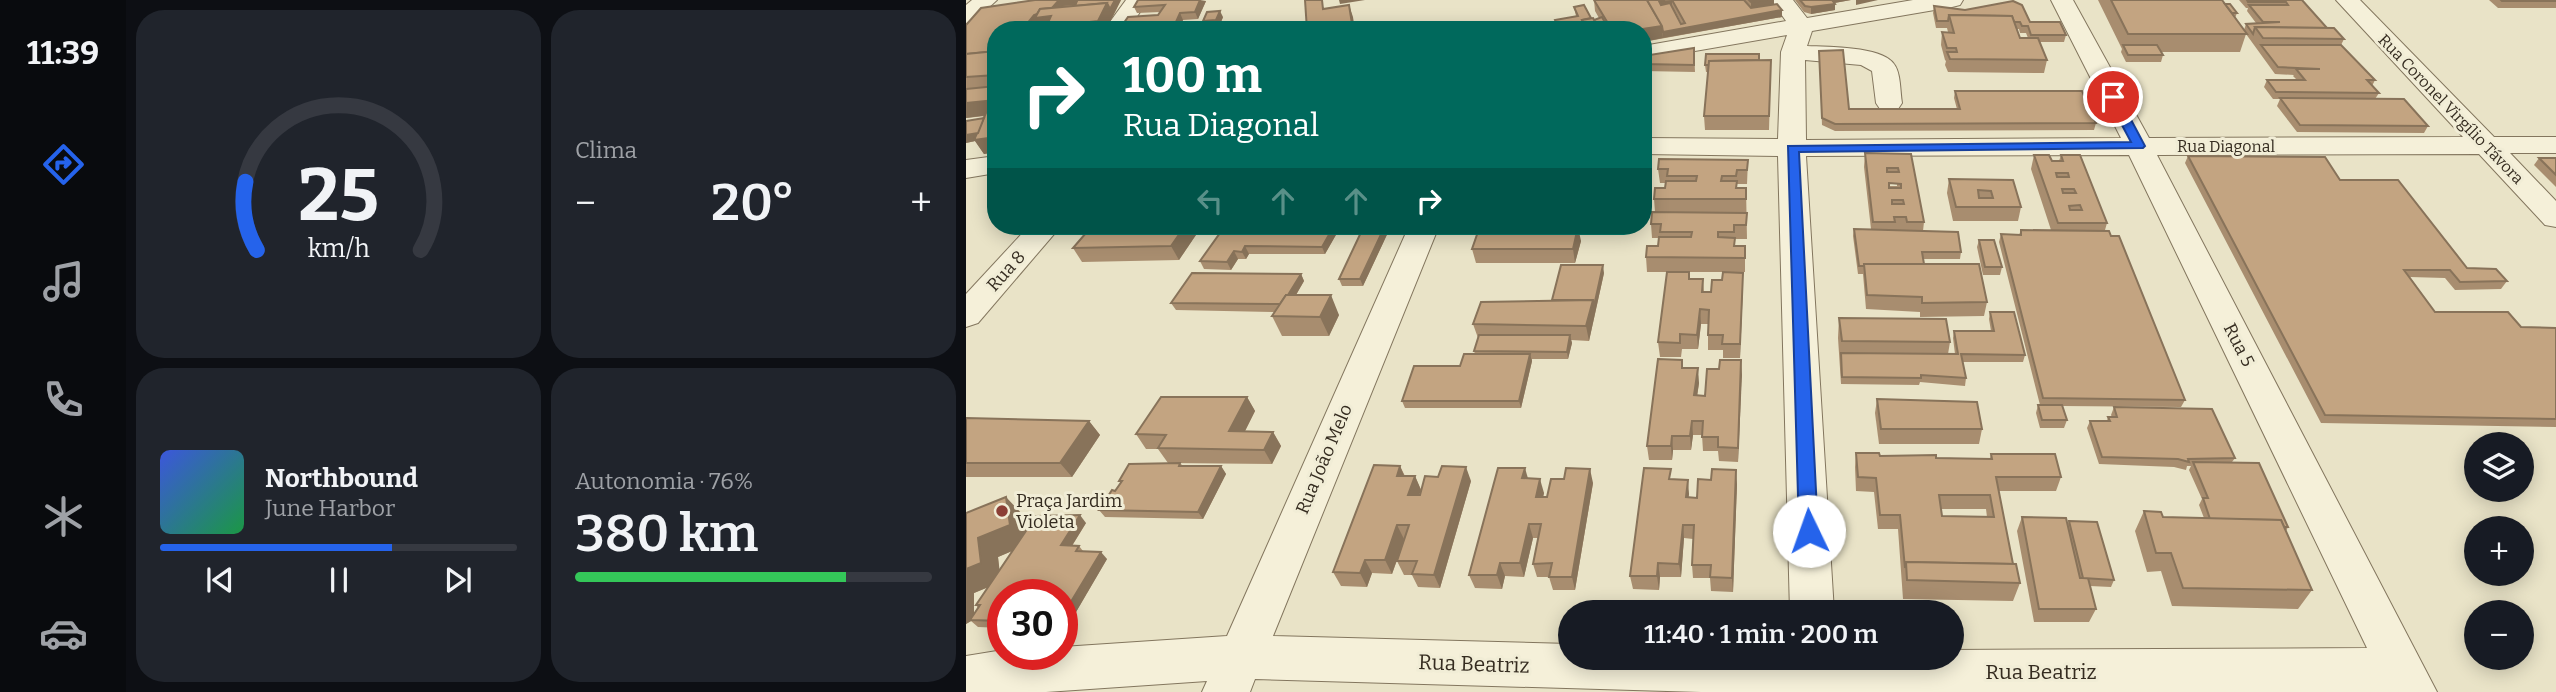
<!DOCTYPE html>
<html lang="pt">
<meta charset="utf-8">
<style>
:root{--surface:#171b24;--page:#20242c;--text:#f1f3f6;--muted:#9ea1a6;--line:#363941;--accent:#2563eb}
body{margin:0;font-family:Bitter,serif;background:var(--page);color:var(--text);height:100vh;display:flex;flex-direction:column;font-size:26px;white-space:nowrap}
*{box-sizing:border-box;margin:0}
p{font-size:23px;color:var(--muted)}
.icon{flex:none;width:38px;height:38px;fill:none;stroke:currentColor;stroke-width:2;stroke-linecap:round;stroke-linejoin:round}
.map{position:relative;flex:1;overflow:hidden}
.details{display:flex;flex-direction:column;gap:10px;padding:10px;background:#0d0f14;width:840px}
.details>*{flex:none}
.hud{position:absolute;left:21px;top:21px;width:665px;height:214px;border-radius:28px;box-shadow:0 4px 18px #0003;background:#00695c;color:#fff;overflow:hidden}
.buttons{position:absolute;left:1498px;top:432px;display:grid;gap:14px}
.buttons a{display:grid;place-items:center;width:70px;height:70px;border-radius:50%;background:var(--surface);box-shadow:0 4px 18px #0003;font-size:35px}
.speed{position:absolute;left:21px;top:579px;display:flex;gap:14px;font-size:35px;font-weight:700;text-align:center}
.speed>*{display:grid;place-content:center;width:91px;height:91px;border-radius:50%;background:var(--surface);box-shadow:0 4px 18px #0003;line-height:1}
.speed .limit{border:10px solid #d22;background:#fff;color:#111}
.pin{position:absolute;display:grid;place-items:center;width:60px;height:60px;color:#fff;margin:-30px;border:4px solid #fff;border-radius:50%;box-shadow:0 2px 7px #0007}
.me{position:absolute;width:77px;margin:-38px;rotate:357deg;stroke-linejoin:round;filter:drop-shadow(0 0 5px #0008)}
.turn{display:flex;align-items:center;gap:24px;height:147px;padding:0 21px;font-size:32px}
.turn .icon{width:91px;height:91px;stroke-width:2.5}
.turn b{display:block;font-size:49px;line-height:60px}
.lanes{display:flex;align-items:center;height:66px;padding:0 21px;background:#0003;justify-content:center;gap:35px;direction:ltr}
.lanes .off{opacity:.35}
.big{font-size:52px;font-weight:600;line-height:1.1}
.details .widget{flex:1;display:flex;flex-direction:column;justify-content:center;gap:10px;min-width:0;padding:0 24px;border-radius:28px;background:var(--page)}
.details .dial{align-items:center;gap:0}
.dial svg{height:182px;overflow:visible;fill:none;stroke:var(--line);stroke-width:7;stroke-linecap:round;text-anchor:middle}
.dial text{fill:var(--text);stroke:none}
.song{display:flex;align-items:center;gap:21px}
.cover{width:84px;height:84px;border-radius:10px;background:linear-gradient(135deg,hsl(230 70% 55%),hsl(140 70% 35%))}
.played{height:7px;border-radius:4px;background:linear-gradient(90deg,var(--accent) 65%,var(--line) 65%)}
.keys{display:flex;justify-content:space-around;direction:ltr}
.heat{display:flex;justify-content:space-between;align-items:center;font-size:38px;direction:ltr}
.charge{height:10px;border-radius:5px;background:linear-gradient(90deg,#34c759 76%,var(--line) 0)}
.details .tiles{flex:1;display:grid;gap:10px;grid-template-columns:repeat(2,1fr)}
.trip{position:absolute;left:592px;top:600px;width:406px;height:70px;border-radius:35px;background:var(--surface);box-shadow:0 4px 18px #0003;font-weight:600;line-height:70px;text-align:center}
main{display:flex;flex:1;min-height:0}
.tabs{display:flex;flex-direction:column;width:126px;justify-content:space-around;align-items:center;background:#090b0e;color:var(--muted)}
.tabs .icon{width:49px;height:49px}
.tabs .on{color:var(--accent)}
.tabs b{font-size:32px;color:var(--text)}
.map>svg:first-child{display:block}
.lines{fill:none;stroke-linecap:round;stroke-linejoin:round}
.street-casing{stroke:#83765e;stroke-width:2}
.street{fill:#f5f0d9;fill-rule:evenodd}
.wall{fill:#a88d6f;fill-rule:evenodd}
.shaded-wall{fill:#88735a}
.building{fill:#c3a481;stroke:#88735a;stroke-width:2;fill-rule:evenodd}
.route{fill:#2563eb;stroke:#184099;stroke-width:2}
.poi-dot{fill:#8b3f35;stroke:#f1edd6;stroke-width:2.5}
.labels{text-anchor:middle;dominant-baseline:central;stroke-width:6;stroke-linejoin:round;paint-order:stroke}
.far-street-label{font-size:16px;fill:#352c20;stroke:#f1edd6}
.street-label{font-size:18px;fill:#352c20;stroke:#f1edd6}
.poi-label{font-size:18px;fill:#352c20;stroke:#f1edd6;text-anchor:start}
.near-street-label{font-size:21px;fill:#352c20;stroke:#f1edd6}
</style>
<main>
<nav class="tabs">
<b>11:39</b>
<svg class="icon on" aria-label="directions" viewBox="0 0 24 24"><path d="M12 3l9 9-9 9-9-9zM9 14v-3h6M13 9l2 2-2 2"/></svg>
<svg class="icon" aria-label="music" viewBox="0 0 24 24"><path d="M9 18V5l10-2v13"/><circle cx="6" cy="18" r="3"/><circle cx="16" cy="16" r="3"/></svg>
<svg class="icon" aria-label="phone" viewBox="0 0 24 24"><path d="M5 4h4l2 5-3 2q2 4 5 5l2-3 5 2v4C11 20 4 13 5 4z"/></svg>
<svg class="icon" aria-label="climate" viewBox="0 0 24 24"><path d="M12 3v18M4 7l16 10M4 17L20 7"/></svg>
<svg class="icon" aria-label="car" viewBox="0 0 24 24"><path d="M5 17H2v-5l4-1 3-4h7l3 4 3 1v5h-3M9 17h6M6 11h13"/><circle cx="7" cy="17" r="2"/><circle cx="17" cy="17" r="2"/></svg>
</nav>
<section class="details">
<div class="tiles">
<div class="widget dial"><svg viewBox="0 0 100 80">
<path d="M14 69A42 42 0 1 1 86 69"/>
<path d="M14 69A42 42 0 0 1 9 39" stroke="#2563eb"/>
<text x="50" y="56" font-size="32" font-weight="700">25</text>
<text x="50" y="72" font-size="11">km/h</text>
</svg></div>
<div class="widget"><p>Clima</p>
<div class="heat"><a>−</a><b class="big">20°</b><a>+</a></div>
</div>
<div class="widget">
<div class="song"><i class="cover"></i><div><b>Northbound</b><p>June Harbor</p></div></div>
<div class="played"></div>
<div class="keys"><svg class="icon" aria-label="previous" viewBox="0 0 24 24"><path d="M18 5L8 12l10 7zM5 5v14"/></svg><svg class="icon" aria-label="pause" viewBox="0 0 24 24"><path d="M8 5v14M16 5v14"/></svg><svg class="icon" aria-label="next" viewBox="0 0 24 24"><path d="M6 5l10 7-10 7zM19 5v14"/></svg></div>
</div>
<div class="widget"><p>Autonomia · 76%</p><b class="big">380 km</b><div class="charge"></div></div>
</div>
</section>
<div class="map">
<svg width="1590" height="692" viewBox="0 0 1590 692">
<rect width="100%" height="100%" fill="#e9e3c7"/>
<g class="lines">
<g class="street-casing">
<g id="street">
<path d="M6 0H31L8 21 0 23V5Z"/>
<path d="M160 0H182L162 30H138Z"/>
<path d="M805 0H827L841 18 947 0H997L994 5 986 7 846 31 841 46C862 47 915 46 928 64 935 73 934 92 936 103L932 109 923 111 914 109 910 103 906 71 895 65 839 60 840 140 1155 138 1085 0H1107L1183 138 1497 137 1370 0H1394L1528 137H1590V153H1544L1590 201V227L1579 225 1513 154 1191 155 1471 692H735L289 679 284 692H236L241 681 80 692H0V656L37 650V654H96V647L261 636 443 226H473L307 636 604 644V658H985V650L1401 648 1163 155 840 156 868 612H824L812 156 677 154V138L812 139 815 52 821 35 677 60V46L820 21Z"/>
<path d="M30 156V173L0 178V160Z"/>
<path d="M63 226H95L12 323 0 327V294Z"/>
</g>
</g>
<use href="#street" class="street"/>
</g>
<g class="wall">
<path d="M155 0 140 30H76L71 22 68 27 70 30H30V152L18 154 9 141 0 143V120L1 121 18 118 19 116 0 118V25L15 8Z"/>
<path d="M628 0H808V5L816 17 677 42V30H591L589 20 610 16 608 7 628 20 633 18 629 11ZM705 6H706L716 24H715Z"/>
<path d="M829 0H885L868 3 869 10 845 14 838 12Z"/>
<path d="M1132 0H1256L1259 4 1271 13 1269 18 1278 30 1280 24 1290 23 1281 11 1282 8H1280L1273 0H1336L1361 28 1378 39 1375 45 1409 80 1406 86 1413 93 1409 99 1462 126 1458 133 1331 132 1311 106 1314 99H1307L1298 87 1301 80H1331L1327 76 1328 75 1309 74 1280 34 1274 52H1195L1197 55 1195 62H1160L1155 52 1156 49Z"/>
<path d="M1523 0H1590V8H1532Z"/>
<path d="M240 1 232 19 217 20 213 28 200 30H156L155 27 192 15 194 12 171 13 168 7Z"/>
<path d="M968 6 1064 22 1100 35 1098 42H1074L1081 60 1078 73 982 72 979 65 980 61 979 60 975 45 976 32H982L981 28H970L967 13ZM1050 29H1053L1054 33H1060L1062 38H1054Z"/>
<path d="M257 17 253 27 240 28 237 21Z"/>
<path d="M728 48 729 72 677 71V56Z"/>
<path d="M853 51 883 109H991L988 98 989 91 1130 123 1128 130 869 131 856 125Z"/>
<path d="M793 60H805L803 130H739L738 116 742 72H740L739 65Z"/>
<path d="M899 153 945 154 958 222 957 231 995 252 994 259H958V264L1021 302 1018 316 954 317V312L900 309 897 274H892L887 236 888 229H905L898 167ZM923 183 931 184V186H923Z"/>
<path d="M1068 155 1086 161H1093L1095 155 1141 223 1139 230 1219 400 1215 407 1096 406 1101 420 1098 428H1074L1070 413 1072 405H1074L1033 242 1035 234 1053 235 1055 230H1085L1065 169Z"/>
<path d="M1222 156 1374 180 1501 268 1541 281 1535 289 1489 290 1479 278 1444 277 1469 312 1555 327 1590 328V427L1355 423 1219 163Z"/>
<path d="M1573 158H1590V187L1568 165Z"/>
<path d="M782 160 781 184H771V188H780L781 239H769V246H779V272H681L680 257 692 246 693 238H686L685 224 689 212 688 199 699 188 700 183H694L692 169Z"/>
<path d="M983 179 1047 180 1055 207 1052 221H987L981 193Z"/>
<path d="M236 226 213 260 116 262 107 248Z"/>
<path d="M259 226H425L397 286H376L373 279 395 233H371L359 254H283L280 259H272L265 270 238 269 234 261Z"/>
<path d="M482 226H587L615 241 609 263H510L506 249 511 233H485Z"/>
<path d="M1013 240 1036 267 1034 275H1017L1011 247Z"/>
<path d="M638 273 623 341 605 340 606 343 602 359H566V361L555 408H439L436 401 494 366 509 354 508 351 512 338 507 324 586 300Z"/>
<path d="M777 273 774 358H757V350H742V324H735L732 349H716L715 357H694L692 342 724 279H737L738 292H745L756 280Z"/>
<path d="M335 274 338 281 330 295 373 315 363 336H316L306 316 309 312 210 310 205 303Z"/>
<path d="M1024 312 1059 355 1057 362H997L1000 378 999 386 954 382 953 385 875 384 872 338 873 318 984 342 982 354H989L987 338 988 331H1025L1023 319Z"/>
<path d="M775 360 772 462 753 461 752 451H737L736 435H727L725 450H707L706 460H683L681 446 717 368 733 383 731 396H739L753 369Z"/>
<path d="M281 397 289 411 279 431 307 432 315 446 306 464 202 463 192 449H180L170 434Z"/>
<path d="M911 399 1016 429 1013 444H913L909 413Z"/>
<path d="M1148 407 1269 458 1266 462 1322 527 1320 531 1346 590 1332 609 1206 606 1195 571 1181 572 1169 531 1178 511 1197 517 1238 518 1233 505 1236 499 1223 470 1225 466H1221L1220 470 1208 467 1133 464 1121 428 1124 421H1141L1142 417H1146L1145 415Z"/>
<path d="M0 418 123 421 134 435 106 477H0Z"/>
<path d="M890 453 914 456 1024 459 1025 454 1095 477 1090 491H1032L1047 564 1054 583 1047 601 937 599 932 529H912L908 492 890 491 889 467ZM975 509H1020L1021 517 976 516Z"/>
<path d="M214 463 217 466H255L260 474 237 519 139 517 133 510 155 483 153 481Z"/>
<path d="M434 466 439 476H449L455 490 453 495 505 481 474 588 452 587 446 575H438L431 561 439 539 426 574 406 573 401 587 375 586 367 572Z"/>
<path d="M561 478 578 493 577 497H581L627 483 609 590H587L583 577H571L567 564 572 538H567L558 577 539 576 536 589 509 588 503 575Z"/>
<path d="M706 479 723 494 722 498H731L771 484 767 592 745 591 744 578H727L726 565 727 539 718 538 715 577H694L693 590 667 589 664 576Z"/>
<path d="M0 513 59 517 60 529 120 523 106 546H113L117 551 141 559 110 612H96V595H37V628L12 627 5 621 0 624ZM46 551 33 570 32 557ZM22 587 10 605 12 608 8 614V593Z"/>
<path d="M1056 517 1101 526 1103 521 1148 580 1145 587 1124 586 1130 609 1123 622H1068L1051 531Z"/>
</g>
<g class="shaded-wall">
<path d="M93 0H108L111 1 108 8 106 5 97 6 87 18 149 0H155L140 30H76L71 22 68 27 70 30H63L60 25 68 15Z"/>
<path d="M234 0 240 1 232 19 229 12Z"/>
<path d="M373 0H399L374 4Z"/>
<path d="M706 0V6L694 7 693 1Z"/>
<path d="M801 0H808V11L816 10V17L697 38V32L785 15V2Z"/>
<path d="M863 0H885L863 4Z"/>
<path d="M890 0H912L890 5Z"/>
<path d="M869 4V10L845 14V7Z"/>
<path d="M383 5 387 17 389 30H387Z"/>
<path d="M254 11 257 17 253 27 250 20Z"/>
<path d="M214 13 217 20 213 28 200 30H180Z"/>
<path d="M696 26 697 38 677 42V30H670Z"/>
<path d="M30 100V114L0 118V103Z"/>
<path d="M19 132 30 137V152L18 154 9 141 0 143V135Z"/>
<path d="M219 226H236L213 260 205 246Z"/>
<path d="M368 226 371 233 359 254 356 247Z"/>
<path d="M419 226H425L397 286 394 279Z"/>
<path d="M612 227 615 241 609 263 607 249Z"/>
<path d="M279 246 283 254 280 259 276 252Z"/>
<path d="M268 251 272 259 265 270 261 262Z"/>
<path d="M637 265 638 273 623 341 620 326Z"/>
<path d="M777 273V287L774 358V344Z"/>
<path d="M335 274 338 281 320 312 316 304Z"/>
<path d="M365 295 373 315 363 336 354 317Z"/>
<path d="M734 309 735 324 732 349 731 335Z"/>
<path d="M604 335 606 343 602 359 601 352Z"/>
<path d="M564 354 566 361 555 408 553 401Z"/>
<path d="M775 360 776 375 772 462V448Z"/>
<path d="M732 368 733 383 729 410 728 395Z"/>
<path d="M281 397 289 411 272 445 263 431Z"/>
<path d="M123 421 134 435 106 477 94 463Z"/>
<path d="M726 421 727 435 725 450 724 436Z"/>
<path d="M307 432 315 446 306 464 298 450Z"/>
<path d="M706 436 707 450 706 460 705 446Z"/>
<path d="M255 466 260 474 237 519 232 512Z"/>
<path d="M434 466 440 480 431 476Z"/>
<path d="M500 467 505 481 474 588 468 575Z"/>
<path d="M559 468 563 482 556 478Z"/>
<path d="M624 469 627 483 609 590 606 577Z"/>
<path d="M770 470 771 484 767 592 766 578Z"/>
<path d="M449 476 455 490 448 509 442 495Z"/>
<path d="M574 479 578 493 574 511 570 497Z"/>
<path d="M722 480 723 494 721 511 720 497Z"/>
<path d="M40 497 59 517 63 544 32 557 35 582 8 593V620H4L5 621 0 624V569L12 538Z"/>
<path d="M114 515 120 523 102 552 95 545Z"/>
<path d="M563 524 567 538 558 577 554 563Z"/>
<path d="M431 525 438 539 426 574 419 560Z"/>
<path d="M717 525 718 538 715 577 713 564Z"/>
<path d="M135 552 141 559 110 612 103 605Z"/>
<path d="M399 560 406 573 401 587 394 573Z"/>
<path d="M534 563 539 576 536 589 531 575Z"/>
<path d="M692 563 694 577 693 590 691 576Z"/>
</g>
<g class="building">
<path d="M69 0H93L86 8 74 9 71 14 68 15 60 25H67L63 30H30V51L0 54V25L15 8Z"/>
<path d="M105 0H149L144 9 141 3 109 6 111 1 104 2Z"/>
<path d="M172 0H234L229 12 214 13 210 22 178 25 192 24 189 30H157L158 27H155L162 17 192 15 199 5 168 7Z"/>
<path d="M339 0H356L357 9 383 5 387 30H341Z"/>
<path d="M628 0H681L696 26 670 30H646Z"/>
<path d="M681 0H699L693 1 695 5 704 3 715 24 719 23 706 0H778L785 8 811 4 816 10 697 32 696 26Z"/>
<path d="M783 0H801L785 2Z"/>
<path d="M834 0H866L869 4 845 7 839 6Z"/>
<path d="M1145 0H1256L1281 34H1162Z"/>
<path d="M1281 0H1336L1361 28 1289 27 1287 34 1280 24 1314 22H1297L1283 5H1322L1320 2H1282Z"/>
<path d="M1535 0H1590V1H1536Z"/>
<path d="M1047 1 1056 5 1064 22H1094L1100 35H1065L1062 26H1056L1054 22H1048L1046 16 983 15 982 21H971L968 6 999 10Z"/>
<path d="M141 3 132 21 80 27 85 16 69 18 74 9Z"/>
<path d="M1259 4H1264L1271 13H1266Z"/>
<path d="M618 5 625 18 616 20 617 26 619 30H593L589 20 612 16 608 7Z"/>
<path d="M254 11 250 20 237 21 241 12Z"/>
<path d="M983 15 1046 16 1054 38H1072L1081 60 984 59 981 52H991L990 48H981L976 32 988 33Z"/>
<path d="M636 17 643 30H633L628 20Z"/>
<path d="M627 18 633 30H622L616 20Z"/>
<path d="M1289 27 1368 28 1378 39 1297 38Z"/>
<path d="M1157 45H1191L1197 55H1162Z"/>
<path d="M1295 45H1375L1409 80H1401L1413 93 1310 92 1301 80H1339L1330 69H1354L1312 67Z"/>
<path d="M728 48V65L677 64V56Z"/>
<path d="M877 50 883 109H994L989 91H1116L1130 123 869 124 856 118 853 51Z"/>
<path d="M30 51V75L0 77V54Z"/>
<path d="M740 54H793V60L743 61V65H739Z"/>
<path d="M805 60 803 116H738L743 61Z"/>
<path d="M30 86V100L0 103V89Z"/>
<path d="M1314 98 1438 99 1462 126 1334 125Z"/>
<path d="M30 105V137L8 140 23 106Z"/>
<path d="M18 118 12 133 0 135V121Z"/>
<path d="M899 153 945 154 958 222H941L940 217H928L929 222H907ZM921 168H932L933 172H921ZM923 183 935 184V188H923ZM926 200H937L938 204H926Z"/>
<path d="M1068 155H1083L1086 161H1097L1095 155H1114L1141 223H1092ZM1090 173H1102L1103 177H1091ZM1096 189H1108L1110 193H1097ZM1114 205 1116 210H1104L1103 206Z"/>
<path d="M1222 156 1359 157 1374 180H1432L1501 268 1530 269 1541 281 1494 282 1484 270H1438L1469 312H1542L1555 327 1590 328V419L1359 415Z"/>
<path d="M1573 158H1590V175Z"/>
<path d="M693 159 782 160 781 170H771L770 176H756L755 181H771L770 188H780V199H688L689 188H699L700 181H730L731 176H701L702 169H692Z"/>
<path d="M983 179 1047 180 1055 207H990ZM1012 190 1025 191 1027 198H1013Z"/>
<path d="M686 212 781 213 780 225H768V232H752V237L769 238 768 246H779V258L680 257 681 246H692L693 237H725L726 232H694L695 224H685Z"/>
<path d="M126 226H219L205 246 107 248Z"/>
<path d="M259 226H368L356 247 279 246 276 252 268 251 261 262 234 261Z"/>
<path d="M398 226H419L394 279H373Z"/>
<path d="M514 226H585L584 227H612L607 249H506Z"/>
<path d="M888 229 992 232 995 252H956L958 264H898V266H893Z"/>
<path d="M1055 230 1143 231 1145 236H1153L1219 400 1077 398 1035 234 1055 235Z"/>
<path d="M1013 240H1028L1036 267H1019Z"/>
<path d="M898 264H1013L1021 302 956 303V297L901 295Z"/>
<path d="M595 265H637L628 306 627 300H586Z"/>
<path d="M701 272H723V279H737L736 292H745L746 280H756L757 272 777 273 774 344H756L757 335H742L743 310 734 309 731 335 714 334V343L692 342Z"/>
<path d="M226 273 335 274 322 295H320L314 304 205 303Z"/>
<path d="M320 295H365L354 317 306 316Z"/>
<path d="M627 300 620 326 507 324 515 302Z"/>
<path d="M1024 312H1048L1059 355 995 354 1000 378 955 375V378L876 377 875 353 992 354 988 331H1028Z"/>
<path d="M873 318 980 319 984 342 876 341Z"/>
<path d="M513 335H604L601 352 508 351Z"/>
<path d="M498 354H564L553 401H436L448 366H494Z"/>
<path d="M692 359 716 360V368H732L728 395 739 396 741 369H753L754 360H775L772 448 752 447V437H736L737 421H726L724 436H706L705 446H681Z"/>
<path d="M195 397H281L263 431 307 432 298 450 192 448 200 435 170 434Z"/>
<path d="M911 399 1011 402 1016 429H915Z"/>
<path d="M1072 405H1096L1101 420H1076Z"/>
<path d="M1148 407 1246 409 1269 458 1222 459 1223 462 1212 459 1136 457 1124 421H1144L1142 417H1151Z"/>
<path d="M0 418 123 421 94 463H0Z"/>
<path d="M890 453H913L914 456 970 455V458L1026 459 1025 454H1089L1095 477H1030L1047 564 940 562 939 568 934 515H914L910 478 892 477ZM973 495H1024L1028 517 976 516Z"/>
<path d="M1227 462 1293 463 1322 527H1318L1315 520 1244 519 1237 498H1242Z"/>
<path d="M214 463 213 466H255L232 512 133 510 146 490 149 491 156 481H153L163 464Z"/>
<path d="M408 465 434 466 431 476H449L442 495H454L459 476 472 477 476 466 500 467 468 575 446 574 451 561H431L443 525H431L419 560H399L394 573 367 572Z"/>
<path d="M532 468H559L556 478 574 479 570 497H581L585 479H598L600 468 624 469 606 577H583L586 563 567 564 575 524H563L554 563H534L531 575H503Z"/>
<path d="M678 468 705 469 703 479 722 480 720 497 731 498 732 479 745 480 746 469 770 470 766 578 744 577 745 565H726L728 525H717L713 564 692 563 691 576H664Z"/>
<path d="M40 497 44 525 12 538 15 563 0 569V513Z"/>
<path d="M1178 511 1195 512 1197 517 1315 520 1346 590 1217 588 1205 553H1190Z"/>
<path d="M114 515 95 545 113 546 110 551 135 552 103 605H96V595H37V621L4 620 14 605H10L70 516Z"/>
<path d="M1056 517 1100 518 1114 578H1122L1130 609H1073Z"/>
<path d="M1103 521 1131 522 1148 580 1117 578Z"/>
<path d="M940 562 1050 564 1054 583 941 580Z"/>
</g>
<path class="route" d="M1147 94 1153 97 1179 146 1177 148 833 152 852 531 850 536 843 539 836 536 833 531 822 146 1165 142 1141 97Z"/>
<circle class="poi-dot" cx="36" cy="511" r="7"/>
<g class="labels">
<g class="far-street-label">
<text transform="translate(1485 109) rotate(46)">Rua Coronel Virgílio Távora</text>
<text x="1260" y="146">Rua Diagonal</text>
</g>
<g class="street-label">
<text transform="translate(40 271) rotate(-48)">Rua 8</text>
<text transform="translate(1273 345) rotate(63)">Rua 5</text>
<text transform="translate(358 459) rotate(-67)">Rua João Melo</text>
</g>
<g class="poi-label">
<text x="50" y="501">Praça Jardim<tspan x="50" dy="21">Violeta</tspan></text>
</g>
<g class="near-street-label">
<text transform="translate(508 664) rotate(2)">Rua Beatriz</text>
<text x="1075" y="672">Rua Beatriz</text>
</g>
</g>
</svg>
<div class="buttons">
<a><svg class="icon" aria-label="layers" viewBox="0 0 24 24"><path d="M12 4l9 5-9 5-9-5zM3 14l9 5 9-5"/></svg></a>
<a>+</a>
<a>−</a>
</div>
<div class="speed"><div class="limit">30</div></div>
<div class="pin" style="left:1147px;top:97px;background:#d93025"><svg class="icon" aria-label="arrive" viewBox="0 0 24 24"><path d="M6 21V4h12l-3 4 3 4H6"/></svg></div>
<svg class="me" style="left:843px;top:531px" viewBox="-20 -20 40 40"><circle r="19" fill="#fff"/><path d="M0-13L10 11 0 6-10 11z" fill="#2563eb"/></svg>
<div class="trip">11:40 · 1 min · 200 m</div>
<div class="hud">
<div class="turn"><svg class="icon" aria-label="right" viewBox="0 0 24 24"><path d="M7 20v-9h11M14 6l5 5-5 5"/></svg><div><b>100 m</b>Rua Diagonal</div></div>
<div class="lanes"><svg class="icon off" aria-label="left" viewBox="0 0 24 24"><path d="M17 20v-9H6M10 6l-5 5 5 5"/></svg><svg class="icon off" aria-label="ahead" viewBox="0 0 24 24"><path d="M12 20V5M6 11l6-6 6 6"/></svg><svg class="icon off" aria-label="ahead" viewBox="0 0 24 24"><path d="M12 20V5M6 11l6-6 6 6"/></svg><svg class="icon" aria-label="right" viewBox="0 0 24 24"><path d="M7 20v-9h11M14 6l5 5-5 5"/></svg></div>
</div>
</div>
</main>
